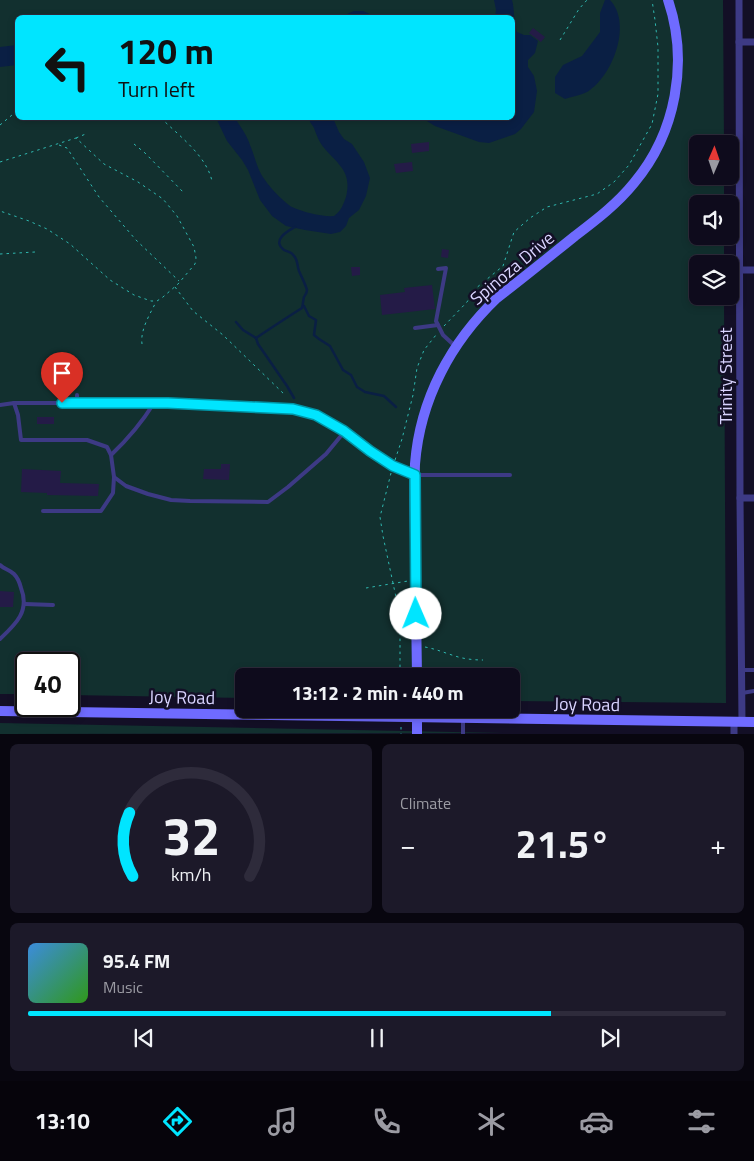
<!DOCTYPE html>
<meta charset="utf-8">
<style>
:root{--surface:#0e0b1c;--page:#1c1929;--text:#f1f3f6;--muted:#9b9ba3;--line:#2e2b3b;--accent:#00e5ff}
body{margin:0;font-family:"Titillium Web",sans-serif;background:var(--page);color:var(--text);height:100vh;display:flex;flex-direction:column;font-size:19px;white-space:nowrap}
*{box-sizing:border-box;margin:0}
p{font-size:16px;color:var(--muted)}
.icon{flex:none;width:28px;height:28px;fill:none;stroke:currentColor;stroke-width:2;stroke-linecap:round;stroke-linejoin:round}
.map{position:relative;height:734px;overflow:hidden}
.sheet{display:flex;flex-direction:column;gap:10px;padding:10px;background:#08060f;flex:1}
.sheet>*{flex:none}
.top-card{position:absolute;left:15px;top:15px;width:500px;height:105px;border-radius:8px;box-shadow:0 2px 8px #0003,0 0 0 1px var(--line);background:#00e5ff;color:#111;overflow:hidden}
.needle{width:32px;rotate:2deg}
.tools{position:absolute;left:689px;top:135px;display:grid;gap:10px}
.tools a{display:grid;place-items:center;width:50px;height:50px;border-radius:8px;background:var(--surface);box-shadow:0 2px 8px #0003,0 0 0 1px var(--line);font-size:25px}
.speed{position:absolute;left:15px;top:652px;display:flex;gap:10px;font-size:25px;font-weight:700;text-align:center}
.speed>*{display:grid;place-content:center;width:65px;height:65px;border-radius:50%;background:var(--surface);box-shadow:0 2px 8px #0003,0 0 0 1px var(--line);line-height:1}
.speed .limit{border:2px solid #111;border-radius:8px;background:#fff;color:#111}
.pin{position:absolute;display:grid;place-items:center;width:42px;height:42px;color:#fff;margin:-51px -21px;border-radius:50% 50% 50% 0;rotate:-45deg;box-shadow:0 0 5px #0007}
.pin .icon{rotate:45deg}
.me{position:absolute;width:55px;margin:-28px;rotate:359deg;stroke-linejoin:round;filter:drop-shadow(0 0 4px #0008)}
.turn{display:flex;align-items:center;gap:18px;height:105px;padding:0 20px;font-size:22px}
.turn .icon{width:65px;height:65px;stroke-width:2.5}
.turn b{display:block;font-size:35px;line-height:42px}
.big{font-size:38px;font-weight:700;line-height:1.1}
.sheet .widget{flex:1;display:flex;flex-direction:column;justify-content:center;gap:8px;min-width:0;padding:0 18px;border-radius:8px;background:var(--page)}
.sheet .dial{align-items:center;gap:0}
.dial svg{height:130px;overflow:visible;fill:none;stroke:var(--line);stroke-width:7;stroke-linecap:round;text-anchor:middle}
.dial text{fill:var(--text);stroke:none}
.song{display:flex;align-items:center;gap:15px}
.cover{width:60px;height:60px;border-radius:8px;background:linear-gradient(135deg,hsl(210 70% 55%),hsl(110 70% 35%))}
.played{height:5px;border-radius:2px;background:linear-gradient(90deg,var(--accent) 75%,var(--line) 75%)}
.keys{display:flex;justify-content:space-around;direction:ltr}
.heat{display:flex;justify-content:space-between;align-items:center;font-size:28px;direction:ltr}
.sheet .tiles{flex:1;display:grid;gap:10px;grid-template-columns:1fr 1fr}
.widget:last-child{grid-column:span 2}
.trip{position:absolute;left:235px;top:668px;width:285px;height:50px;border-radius:8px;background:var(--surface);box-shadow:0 2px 8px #0003,0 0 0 1px var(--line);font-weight:700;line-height:50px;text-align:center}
.dock{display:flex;height:80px;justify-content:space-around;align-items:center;background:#06040b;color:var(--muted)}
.dock .icon{width:35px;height:35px}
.dock .current{color:var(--accent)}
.dock b{font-size:22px;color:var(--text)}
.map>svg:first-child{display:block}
.green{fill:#12302f;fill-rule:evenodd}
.water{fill:#0a1f44}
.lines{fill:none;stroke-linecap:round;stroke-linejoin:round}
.stream{stroke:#0a1f44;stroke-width:2.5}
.building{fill:#241b47}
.path{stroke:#2fb8b0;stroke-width:1;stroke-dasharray:2.5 4;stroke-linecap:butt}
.lane{stroke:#3d3a85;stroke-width:4}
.street{stroke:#3d3a85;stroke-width:7}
.secondary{stroke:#6f6bff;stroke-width:10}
.route-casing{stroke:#0095a6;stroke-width:12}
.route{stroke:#00e5ff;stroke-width:9}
.labels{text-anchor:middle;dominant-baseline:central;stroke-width:5;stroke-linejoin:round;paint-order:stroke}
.street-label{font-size:18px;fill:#d9d4ff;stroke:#130f26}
</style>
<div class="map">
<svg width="754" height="734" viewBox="0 0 754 734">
<rect width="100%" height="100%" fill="#130f26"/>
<g class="green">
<path d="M0 0H723L724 144H698V176H724V204H698V236H724V264H698V296H724L726 703 511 701V676H244V698L69 695V664H26V694H0ZM18 18H512V118H18Z"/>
<path d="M0 723 504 733 0 734Z"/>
</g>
<g class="water">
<path d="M494 0H512C515 11 513 22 517 32L524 35H530L538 41 535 53 528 60V67L534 76 537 91 534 112 521 129 515 134 489 143 479 142 435 126 422 118H512V18L495 17 496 10Z"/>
<path d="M605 0H610C632 23 614 73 590 90 584 95 573 96 565 99L555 93V77L563 65 582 56 600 32V13Z"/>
<path d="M354 11H363L377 17H340Z"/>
<path d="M17 45V65L0 67V47Z"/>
<path d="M216 118H235C240 126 247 135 250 145 255 156 257 170 265 180 270 188 285 203 292 207 303 212 322 217 334 216 341 211 343 205 346 197 352 172 339 165 325 149 319 142 317 136 314 128 312 124 309 122 309 118H333L339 132 344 139 352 144 364 162 370 178 366 196 359 210 349 218 346 226 340 232 331 234 305 230 286 226 272 216 260 200 248 170 242 160 227 141Z"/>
</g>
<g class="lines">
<g class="stream">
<path d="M304 306 309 316 316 320 314 335 319 339 330 346 343 370 351 375 357 387 365 392 384 396 396 407"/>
<path d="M236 322 243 330 256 338 258 344 287 386 294 398"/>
<path d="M256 338C271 328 286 318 302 308 303 305 303 301 304 297 306 294 307 293 307 290 305 283 302 278 299 271 297 266 298 260 294 256 292 252 288 252 284 250 271 240 288 231 295 227"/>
</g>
</g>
<g class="building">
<path d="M533 28 545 37 541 42 529 33Z"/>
<path d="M429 142V151L412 153 411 144Z"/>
<path d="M412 162 413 171 396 173 394 164Z"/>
<path d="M442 249 449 250 448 258 441 257Z"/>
<path d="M351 267H360V275L352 276Z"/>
<path d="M432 285 435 309 382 315 380 295 405 292 404 288Z"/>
<rect x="37" y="417" width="17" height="7"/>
<path d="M221 464H230L229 480 203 479 204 469H221Z"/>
<path d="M22 469 61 471 60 483 99 484 98 496 47 495V493L21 492Z"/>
<path d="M0 591 14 592 13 607H0Z"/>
</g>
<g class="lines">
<g class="path">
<path d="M560 40 579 9 587 0"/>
<path d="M161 118C179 136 206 155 212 181"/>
<path d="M0 125 18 110"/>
<path d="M76 138 88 133"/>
<path d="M134 144 145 153 185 194"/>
<path d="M59 145 67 148 99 197 136 240 179 281"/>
<path d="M0 162 76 138 104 164 138 182 163 199 177 216 194 247 196 258 195 264 178 284 163 297 157 301H151L134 295 110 280 70 244 47 229 29 221 0 211"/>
<path d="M0 254 35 252"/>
<path d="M175 287 193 311 223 335 285 395"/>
<path d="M444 326 467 302 475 289 503 266 514 232 530 218 547 207 597 194 614 182 629 165 652 124 658 94V47L655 20 652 0"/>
<path d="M142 344C140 330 150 314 156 302"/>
<path d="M395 460 402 439 413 395 417 368 424 350 436 335"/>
<path d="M391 473 380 517 383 536 400 616V676"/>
<path d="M366 588 408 581"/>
<path d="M425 647C436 649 445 653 455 656 464 659 474 660 483 660"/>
<path d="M401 727V734"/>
</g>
<g class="lane">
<path d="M438 269 446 268 436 321 443 335 456 347"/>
<path d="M415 328 438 325"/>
<path d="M14 403 18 415 21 440H87L107 447 111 455 114 477 126 486 148 494 171 500 190 501 268 502 288 487 326 454 345 431"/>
<path d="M77 403V395"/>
<path d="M0 405 14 403H168L293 409 316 415 345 431 370 451 393 466 415 475H510"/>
<path d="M111 455C129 438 141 424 154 403"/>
<path d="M43 511H101L113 493 114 477"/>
<path d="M0 565C4 569 10 570 14 574 17 577 20 584 21 588 30 611 16 624 0 639"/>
<path d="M25 604 53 605"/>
<path d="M742 670H754"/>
<path d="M742 693 754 691"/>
<path d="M463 734V718"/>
</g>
<g class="street">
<path d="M739 0 740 498 742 722"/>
<path d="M739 42H754"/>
<path d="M739 270H754"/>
<path d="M740 498H754"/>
<path d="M734 722V734"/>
</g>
<g class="secondary">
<path d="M417 676C416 631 416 585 415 540 415 515 414 489 415 464 420 399 451 342 497 298 523 278 549 257 575 236 596 220 617 204 634 183 676 133 689 62 668 0"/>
<path d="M417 709V734"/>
<path d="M0 711 754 722"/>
</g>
</g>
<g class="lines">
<g class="route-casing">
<path id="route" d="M62 403H168L293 409 316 415 344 431 370 451 393 466 415 475 416 614"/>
</g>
<use href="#route" class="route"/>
</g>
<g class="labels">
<g class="street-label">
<text transform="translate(512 268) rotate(-40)">Spinoza Drive</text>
<text transform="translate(725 376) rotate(-90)">Trinity Street</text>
<text transform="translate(182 697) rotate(1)">Joy Road</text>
<text transform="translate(587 704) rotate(1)">Joy Road</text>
</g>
</g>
</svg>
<div class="tools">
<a><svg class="needle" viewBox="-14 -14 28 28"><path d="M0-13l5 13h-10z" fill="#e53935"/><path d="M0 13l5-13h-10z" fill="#9b9ba3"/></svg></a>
<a><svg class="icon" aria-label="sound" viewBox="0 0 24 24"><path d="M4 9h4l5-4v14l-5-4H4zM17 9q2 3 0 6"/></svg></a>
<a><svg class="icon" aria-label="layers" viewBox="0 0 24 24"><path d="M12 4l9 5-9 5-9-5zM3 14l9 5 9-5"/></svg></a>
</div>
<div class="speed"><div class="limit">40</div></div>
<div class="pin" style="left:62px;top:403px;background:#d93025"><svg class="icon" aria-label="arrive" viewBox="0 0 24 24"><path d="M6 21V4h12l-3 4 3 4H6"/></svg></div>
<svg class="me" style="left:416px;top:614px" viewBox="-20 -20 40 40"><circle r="19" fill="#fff"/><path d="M0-13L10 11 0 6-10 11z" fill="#00e5ff"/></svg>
<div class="trip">13:12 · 2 min · 440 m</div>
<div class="top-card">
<div class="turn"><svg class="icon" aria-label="left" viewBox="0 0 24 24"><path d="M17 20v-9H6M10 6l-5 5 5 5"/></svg><div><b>120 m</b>Turn left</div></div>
</div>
</div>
<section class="sheet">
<div class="tiles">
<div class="widget dial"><svg viewBox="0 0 100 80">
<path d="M14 69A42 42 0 1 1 86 69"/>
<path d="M14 69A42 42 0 0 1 12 30" stroke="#00e5ff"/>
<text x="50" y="56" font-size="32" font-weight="700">32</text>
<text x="50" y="72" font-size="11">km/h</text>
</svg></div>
<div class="widget"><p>Climate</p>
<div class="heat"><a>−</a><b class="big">21.5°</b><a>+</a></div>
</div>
<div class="widget">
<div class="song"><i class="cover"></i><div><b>95.4 FM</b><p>Music</p></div></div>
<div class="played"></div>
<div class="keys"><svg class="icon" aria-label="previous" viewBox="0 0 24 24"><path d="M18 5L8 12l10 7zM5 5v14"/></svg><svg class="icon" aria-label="pause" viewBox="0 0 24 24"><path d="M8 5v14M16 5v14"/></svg><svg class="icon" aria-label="next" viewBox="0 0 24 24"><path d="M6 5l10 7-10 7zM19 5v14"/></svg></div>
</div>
</div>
</section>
<nav class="dock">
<b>13:10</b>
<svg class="icon current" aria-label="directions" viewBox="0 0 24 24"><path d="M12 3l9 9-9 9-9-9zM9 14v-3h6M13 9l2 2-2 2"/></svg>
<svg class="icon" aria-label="music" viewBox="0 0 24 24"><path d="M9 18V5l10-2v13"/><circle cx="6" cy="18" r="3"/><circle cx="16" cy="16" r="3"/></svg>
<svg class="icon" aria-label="phone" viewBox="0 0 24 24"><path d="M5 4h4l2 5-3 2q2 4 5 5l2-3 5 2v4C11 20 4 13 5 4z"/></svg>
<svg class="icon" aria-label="climate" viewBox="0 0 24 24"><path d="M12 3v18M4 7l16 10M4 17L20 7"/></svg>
<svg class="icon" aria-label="car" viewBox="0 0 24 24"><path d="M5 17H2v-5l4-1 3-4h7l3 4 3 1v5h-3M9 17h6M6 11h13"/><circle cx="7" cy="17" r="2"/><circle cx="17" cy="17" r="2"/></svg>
<svg class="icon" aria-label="filters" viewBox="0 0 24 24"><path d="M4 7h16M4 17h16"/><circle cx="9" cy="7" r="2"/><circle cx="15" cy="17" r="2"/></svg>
</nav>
